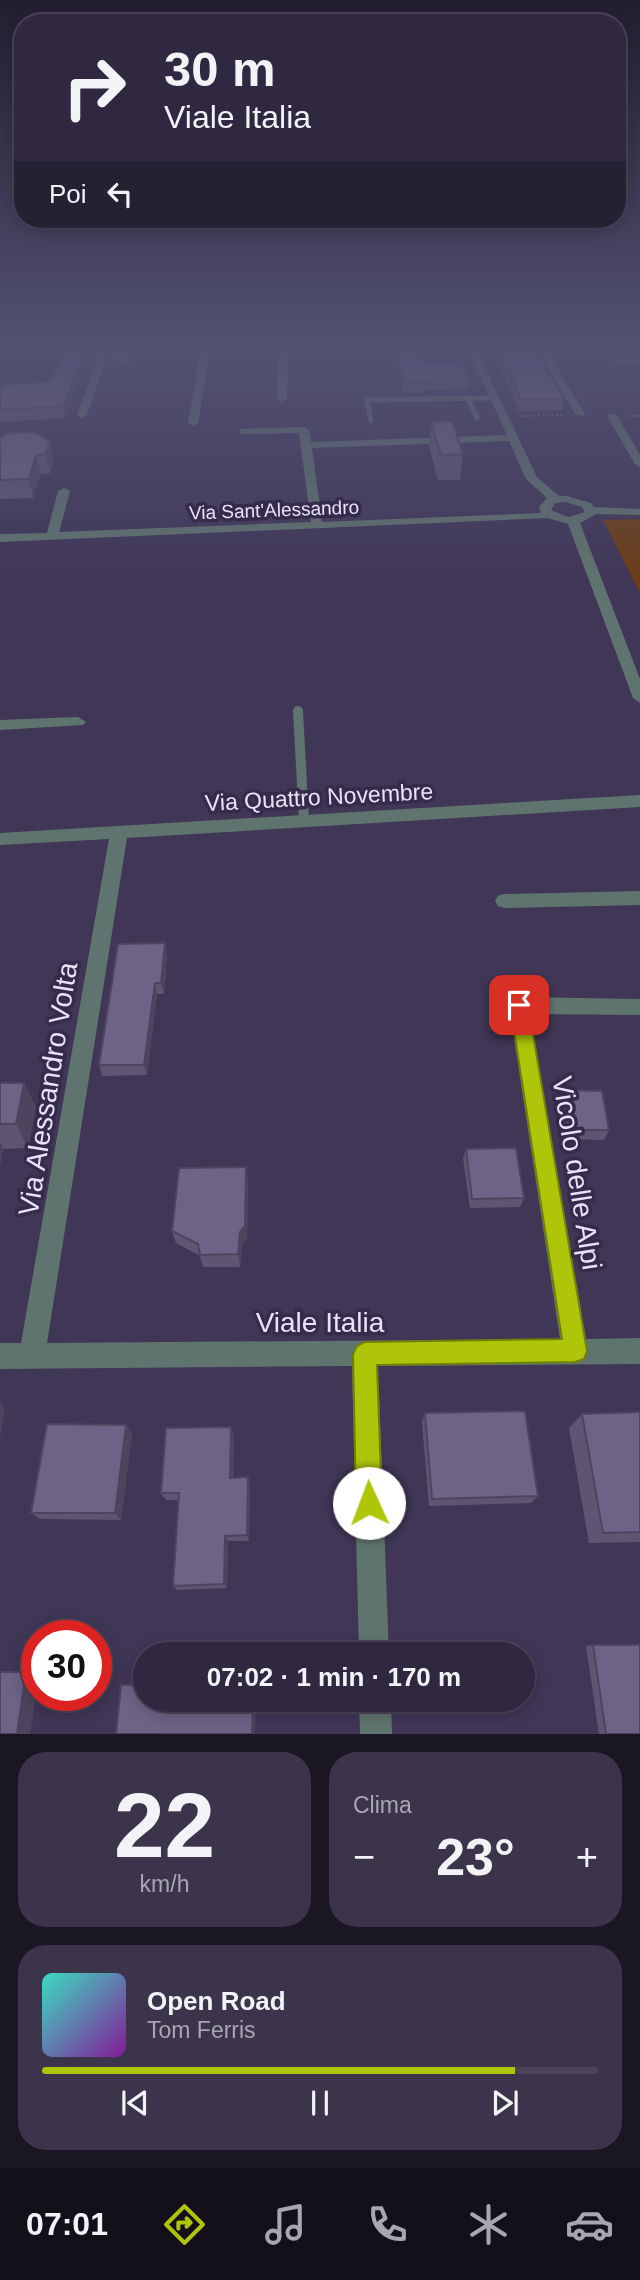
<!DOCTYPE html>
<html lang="it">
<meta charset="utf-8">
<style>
:root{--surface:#302840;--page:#3c344b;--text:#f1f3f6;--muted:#a8a6b1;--line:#4b4459;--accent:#aec509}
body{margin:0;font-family:Arial,sans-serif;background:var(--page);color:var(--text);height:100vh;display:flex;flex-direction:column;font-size:26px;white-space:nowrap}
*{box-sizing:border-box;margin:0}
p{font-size:23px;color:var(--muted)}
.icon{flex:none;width:38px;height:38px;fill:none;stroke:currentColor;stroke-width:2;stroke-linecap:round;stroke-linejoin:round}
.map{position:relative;height:1734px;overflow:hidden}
.side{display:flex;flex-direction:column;gap:18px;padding:18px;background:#1a1623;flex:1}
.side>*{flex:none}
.guide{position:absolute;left:14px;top:14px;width:612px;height:214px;border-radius:28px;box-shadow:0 4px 18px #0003,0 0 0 2px var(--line);background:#302840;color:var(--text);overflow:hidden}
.speed{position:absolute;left:21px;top:1620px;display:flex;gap:14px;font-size:35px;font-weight:700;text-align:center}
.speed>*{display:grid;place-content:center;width:91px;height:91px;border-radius:50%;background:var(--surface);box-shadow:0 4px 18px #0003,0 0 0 2px var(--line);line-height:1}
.speed .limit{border:10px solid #d22;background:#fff;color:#111}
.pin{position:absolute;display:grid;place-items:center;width:60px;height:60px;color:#fff;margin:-30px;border-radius:14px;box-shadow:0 4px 10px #0006}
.me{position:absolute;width:77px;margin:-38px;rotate:358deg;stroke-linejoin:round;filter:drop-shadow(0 0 5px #0008)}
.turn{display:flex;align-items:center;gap:24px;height:147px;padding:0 35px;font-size:32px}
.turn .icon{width:91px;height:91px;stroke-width:2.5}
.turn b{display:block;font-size:49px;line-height:60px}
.then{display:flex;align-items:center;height:66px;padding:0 35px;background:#0003;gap:14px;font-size:26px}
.big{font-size:52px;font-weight:700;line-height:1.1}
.side .card{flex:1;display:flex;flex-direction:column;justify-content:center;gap:10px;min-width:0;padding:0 24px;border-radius:28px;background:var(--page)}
.side .dial{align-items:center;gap:0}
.dial b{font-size:91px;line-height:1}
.song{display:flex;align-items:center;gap:21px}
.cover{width:84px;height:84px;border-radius:10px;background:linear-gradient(135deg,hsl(170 70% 55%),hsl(290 70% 35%))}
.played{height:7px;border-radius:4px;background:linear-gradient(90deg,var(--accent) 85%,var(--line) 85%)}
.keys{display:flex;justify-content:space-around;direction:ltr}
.heat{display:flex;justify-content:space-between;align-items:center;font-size:38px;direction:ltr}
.side .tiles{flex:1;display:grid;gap:18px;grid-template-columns:1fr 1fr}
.card:last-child{grid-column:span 2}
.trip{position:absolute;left:133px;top:1642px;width:402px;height:70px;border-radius:35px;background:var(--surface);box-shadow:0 4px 18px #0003,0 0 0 2px var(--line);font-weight:700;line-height:70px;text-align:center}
.tabs{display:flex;height:112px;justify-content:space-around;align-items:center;background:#13101a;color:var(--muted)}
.tabs .icon{width:49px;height:49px}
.tabs .selected{color:var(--accent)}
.tabs b{font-size:32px;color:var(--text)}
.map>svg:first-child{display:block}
.green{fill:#6c3d14}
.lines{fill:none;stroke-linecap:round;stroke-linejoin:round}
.path{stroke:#786f8b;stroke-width:2;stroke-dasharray:2 2.5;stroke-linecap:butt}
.lane-far1{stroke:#60746f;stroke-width:5}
.lane{stroke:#60746f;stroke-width:10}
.street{fill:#60746f;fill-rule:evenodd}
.wall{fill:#5f5573}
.shaded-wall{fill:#4d455e}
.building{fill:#6e6386;stroke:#4d455e;stroke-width:2}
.route{fill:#aec509;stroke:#718006;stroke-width:2}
.labels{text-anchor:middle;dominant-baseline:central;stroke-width:7;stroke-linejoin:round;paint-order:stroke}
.far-street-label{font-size:19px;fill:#e9e3f7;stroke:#352b4a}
.street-label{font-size:23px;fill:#e9e3f7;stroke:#352b4a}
.near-street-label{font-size:28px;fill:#e9e3f7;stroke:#352b4a}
</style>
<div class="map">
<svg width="640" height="1734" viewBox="0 0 640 1734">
<rect width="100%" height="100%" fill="#403656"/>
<path class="green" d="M640 519V593L603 520Z"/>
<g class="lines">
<g class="path">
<path d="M520 416 565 415"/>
<path d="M628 416H640"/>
</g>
<g class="lane-far1">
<path d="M468 398 477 418"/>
<path d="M371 421 367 400 493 398"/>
</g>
<path class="lane" d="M298 711 304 821"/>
<g class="street">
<path d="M0 345H364L360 348H288L287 399 282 402 277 399 279 348 210 349 198 423 193 426 188 423 201 349 109 350 87 415 82 418 77 415 100 350 0 351Z"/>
<path d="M466 345H474L537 477 559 496H567L591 503 594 507 640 509V515L596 514 580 523 640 679V703L633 698 568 524 548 518 0 542V534L47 533 58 491 64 488 70 491 59 532 311 522 299 433 244 434 240 433V429L304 427 309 430 311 442 507 435ZM509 441 526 479 547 498 539 507 541 513 322 522 312 448ZM566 502 582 507 585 512 568 517 551 510 555 503Z"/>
<path d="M535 345H543L585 414 584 416 575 414Z"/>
<path d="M608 414H616L640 455V467L635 464 607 416Z"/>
<path d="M78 717 86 722 83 725 0 730V720Z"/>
<path d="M640 795V807L127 838 47 1343 560 1339 509 1005 512 999 519 997 640 999V1015L530 1014 586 1339 640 1338V1364L378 1366 389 1654H359L352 1366 0 1369V1343H21L109 839 0 845V833Z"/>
<path d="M640 891V905L504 908 498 906 495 901 498 896 504 894Z"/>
<path d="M359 1699H391L392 1734H360Z"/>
</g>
</g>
<g class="wall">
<path d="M394 345H414L419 362 468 380 467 389 424 390V393H404L394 352Z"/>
<path d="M490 345H532L564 399 562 410 519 411Z"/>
<path d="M602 345H640V364L616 365Z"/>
<path d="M67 347 96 353 92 365H86L65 418 0 422V385L50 381Z"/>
<path d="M138 348 139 352 136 364 107 365 106 360Z"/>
<path d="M431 422 463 454 460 480H438L429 446Z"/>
<path d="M10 433 54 460 50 473 41 474 33 498 0 499V437Z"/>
<path d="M167 954 164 994H157L147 1075 102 1076 99 1065Z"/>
<path d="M0 1083H24L36 1108 28 1148 3 1149 0 1165Z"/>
<path d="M561 1090 609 1130 604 1140 563 1139 557 1100Z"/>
<path d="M466 1149 524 1198 520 1207 470 1208 463 1158Z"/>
<path d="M248 1180 247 1239 242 1244 240 1267H203L200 1256 176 1243 172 1231Z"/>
<path d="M640 1412V1542L589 1543 569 1428 582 1414Z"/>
<path d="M425 1413 538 1496 531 1503 429 1506 422 1422Z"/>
<path d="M126 1425 132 1433 121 1520 40 1519 31 1513Z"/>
<path d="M234 1436 233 1478 250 1485 249 1541H228L227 1588 177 1590 173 1586 178 1500H166L161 1493Z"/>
<path d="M593 1645 640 1734H599L586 1646Z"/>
</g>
<g class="shaded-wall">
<path d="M93 345H95L96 353 92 365 90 354Z"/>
<path d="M138 348 139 352 136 364 135 360Z"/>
<path d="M84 354 86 365 65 418 63 406Z"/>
<path d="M50 441 54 460 50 473 46 454Z"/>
<path d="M36 455 41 474 33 498 29 479Z"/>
<path d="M165 943 167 954 164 994 161 983Z"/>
<path d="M155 983 157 994 147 1075 144 1065Z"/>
<path d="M24 1083 36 1108 28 1148 16 1124Z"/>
<path d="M0 1142 3 1149 0 1165Z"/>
<path d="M246 1167 248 1180 247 1239 242 1244 240 1267 238 1254Z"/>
<path d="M0 1403 5 1408 0 1438Z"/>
<path d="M126 1425 132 1433 121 1520 115 1513Z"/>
<path d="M231 1427 234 1436 232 1485 230 1478Z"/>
<path d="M248 1477 250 1485 249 1541 247 1535Z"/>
<path d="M225 1536 228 1541 227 1588 224 1584Z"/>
<path d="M26 1672 37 1673V1688L30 1734H17Z"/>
<path d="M253 1699H256L255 1734H252Z"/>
</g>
<g class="building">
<path d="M75 345H93L90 354H84L63 406 0 410V385L50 381 67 347H75Z"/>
<path d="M395 345H414L419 362H462L468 380H424L425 383 404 384Z"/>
<path d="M496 345H532L564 399 521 400Z"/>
<path d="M612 345H640V354H618Z"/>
<path d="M110 348H138L135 360H106Z"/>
<path d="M452 421 463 454 441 455 431 422Z"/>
<path d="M34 432 50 441 46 454 36 455 29 479 0 480V437L10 433Z"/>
<path d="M165 943 161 983H155L144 1065H99L118 944Z"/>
<path d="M0 1083H24L16 1124H0Z"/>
<path d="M561 1090 602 1091 609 1130H567Z"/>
<path d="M516 1148 524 1198 472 1199 466 1149Z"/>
<path d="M246 1167 245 1226 240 1232 238 1254 200 1255 198 1244 172 1231 179 1168Z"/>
<path d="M525 1411 538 1496 432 1499 425 1413Z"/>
<path d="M640 1412V1532L603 1533 582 1414Z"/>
<path d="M47 1424 126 1425 115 1513H31Z"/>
<path d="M231 1427 230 1478 248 1477 247 1535 225 1536 224 1584 173 1586 179 1493H161L166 1428Z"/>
<path d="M593 1645H640V1734H606Z"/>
<path d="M0 1672H26L17 1734H0Z"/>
<path d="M121 1685H145V1699H253L252 1734H116Z"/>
</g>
<linearGradient id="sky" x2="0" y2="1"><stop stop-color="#231e2f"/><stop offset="0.59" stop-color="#535273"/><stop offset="1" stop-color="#535273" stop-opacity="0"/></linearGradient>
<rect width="640" height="588" fill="url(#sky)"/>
<path class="route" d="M519 998 528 1005 587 1351 584 1359 575 1362 377 1365 382 1503 378 1512 369 1516 360 1512 356 1503 353 1354 357 1346 365 1342 562 1339 510 1005Z"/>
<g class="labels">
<g class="far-street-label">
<text transform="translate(274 510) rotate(-2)">Via Sant'Alessandro</text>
</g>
<g class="street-label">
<text transform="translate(319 797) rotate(-3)">Via Quattro Novembre</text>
</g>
<g class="near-street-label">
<text transform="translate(48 1089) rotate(-81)">Via Alessandro Volta</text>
<text transform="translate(577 1173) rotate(81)">Vicolo delle Alpi</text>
<text x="320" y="1322">Viale Italia</text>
</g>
</g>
</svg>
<div class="speed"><div class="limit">30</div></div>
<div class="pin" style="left:519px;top:1005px;background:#d93025"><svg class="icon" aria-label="arrive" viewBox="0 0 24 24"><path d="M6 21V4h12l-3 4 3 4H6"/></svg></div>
<svg class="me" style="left:369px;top:1503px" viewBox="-20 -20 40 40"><circle r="19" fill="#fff"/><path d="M0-13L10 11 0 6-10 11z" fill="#aec509"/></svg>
<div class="trip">07:02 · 1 min · 170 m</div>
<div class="guide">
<div class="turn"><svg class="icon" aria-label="right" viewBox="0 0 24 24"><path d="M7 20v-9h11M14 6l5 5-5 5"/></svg><div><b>30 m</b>Viale Italia</div></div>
<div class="then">Poi<svg class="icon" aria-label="left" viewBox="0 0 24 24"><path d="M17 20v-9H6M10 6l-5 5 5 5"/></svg></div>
</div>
</div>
<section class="side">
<div class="tiles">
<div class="card dial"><b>22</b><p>km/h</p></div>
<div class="card"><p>Clima</p>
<div class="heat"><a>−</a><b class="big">23°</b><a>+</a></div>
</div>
<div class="card">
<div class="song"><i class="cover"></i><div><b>Open Road</b><p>Tom Ferris</p></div></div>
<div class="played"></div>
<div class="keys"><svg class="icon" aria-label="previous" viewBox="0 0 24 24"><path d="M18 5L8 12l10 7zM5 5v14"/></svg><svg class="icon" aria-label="pause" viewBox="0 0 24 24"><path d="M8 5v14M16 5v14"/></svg><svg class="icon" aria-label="next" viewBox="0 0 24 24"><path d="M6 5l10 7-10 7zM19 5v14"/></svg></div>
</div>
</div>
</section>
<nav class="tabs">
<b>07:01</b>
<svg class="icon selected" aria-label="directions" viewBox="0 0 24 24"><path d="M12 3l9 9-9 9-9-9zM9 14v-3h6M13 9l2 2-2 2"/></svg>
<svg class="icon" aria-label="music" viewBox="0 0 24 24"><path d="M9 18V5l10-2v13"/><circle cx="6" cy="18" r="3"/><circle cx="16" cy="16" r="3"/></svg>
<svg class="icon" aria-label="phone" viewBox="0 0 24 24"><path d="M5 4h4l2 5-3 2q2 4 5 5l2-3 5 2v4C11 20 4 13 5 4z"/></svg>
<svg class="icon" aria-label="climate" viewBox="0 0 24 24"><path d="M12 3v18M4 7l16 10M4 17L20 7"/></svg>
<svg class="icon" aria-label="car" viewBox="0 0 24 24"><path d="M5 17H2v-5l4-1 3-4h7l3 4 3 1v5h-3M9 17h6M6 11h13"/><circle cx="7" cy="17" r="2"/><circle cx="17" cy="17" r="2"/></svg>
</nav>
